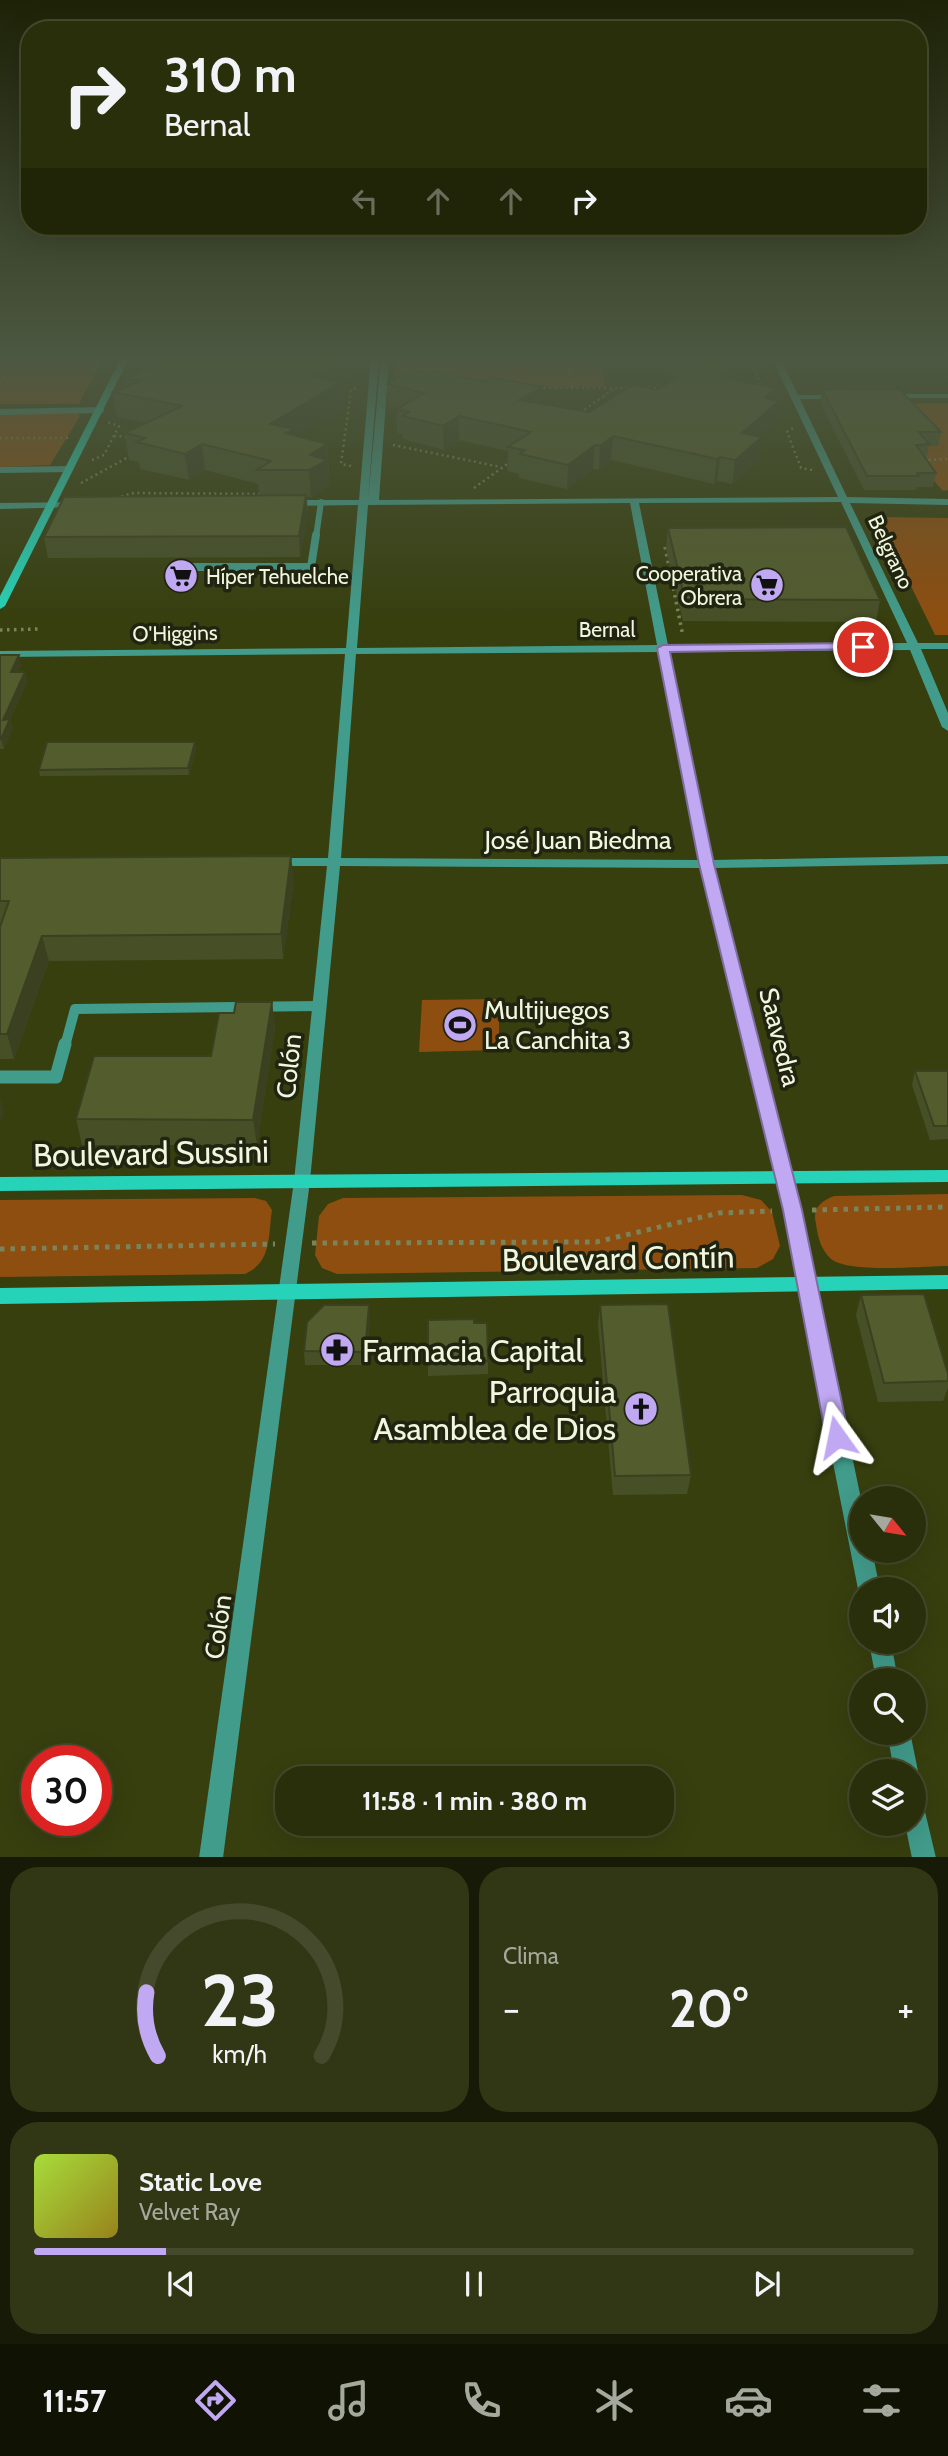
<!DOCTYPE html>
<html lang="es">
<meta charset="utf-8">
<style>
:root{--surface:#292f0b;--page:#313714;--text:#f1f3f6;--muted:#a5a99d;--line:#454a2c;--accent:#c0a8f3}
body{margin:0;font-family:Cabin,sans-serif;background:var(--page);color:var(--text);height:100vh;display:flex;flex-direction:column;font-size:26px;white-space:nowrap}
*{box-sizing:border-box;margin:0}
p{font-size:23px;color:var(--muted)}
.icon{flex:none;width:38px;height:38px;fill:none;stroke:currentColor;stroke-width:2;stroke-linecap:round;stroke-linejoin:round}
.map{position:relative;height:1857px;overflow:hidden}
.drawer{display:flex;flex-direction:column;gap:10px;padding:10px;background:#171a06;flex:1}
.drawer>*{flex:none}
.top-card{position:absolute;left:21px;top:21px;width:906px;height:214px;border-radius:28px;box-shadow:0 7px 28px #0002,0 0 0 2px var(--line);background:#292f0b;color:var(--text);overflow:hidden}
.needle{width:46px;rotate:120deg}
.controls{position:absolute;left:849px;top:1486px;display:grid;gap:14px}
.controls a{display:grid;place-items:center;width:77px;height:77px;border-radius:50%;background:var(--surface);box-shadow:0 7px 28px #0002,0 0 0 2px var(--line);font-size:35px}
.speed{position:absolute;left:21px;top:1745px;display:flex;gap:14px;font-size:35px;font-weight:700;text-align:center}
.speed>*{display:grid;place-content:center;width:91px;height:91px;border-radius:50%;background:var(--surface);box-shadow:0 7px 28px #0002,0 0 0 2px var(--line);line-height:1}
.speed .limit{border:10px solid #d22;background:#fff;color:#111}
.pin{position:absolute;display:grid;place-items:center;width:60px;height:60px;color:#fff;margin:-30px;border:4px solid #fff;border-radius:50%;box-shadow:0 2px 7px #0007}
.me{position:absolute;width:77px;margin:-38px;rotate:348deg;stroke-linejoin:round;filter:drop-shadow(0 0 5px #0008)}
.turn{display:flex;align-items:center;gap:24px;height:147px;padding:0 28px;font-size:32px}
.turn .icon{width:91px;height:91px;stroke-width:2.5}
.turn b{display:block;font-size:49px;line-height:60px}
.lanes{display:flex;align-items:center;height:66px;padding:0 28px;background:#0003;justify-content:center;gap:35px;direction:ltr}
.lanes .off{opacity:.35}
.big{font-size:52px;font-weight:700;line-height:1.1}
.drawer .tile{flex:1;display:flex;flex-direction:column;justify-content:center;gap:10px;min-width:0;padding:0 24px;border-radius:28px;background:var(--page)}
.drawer .dial{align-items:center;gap:0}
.dial svg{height:182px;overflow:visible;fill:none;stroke:var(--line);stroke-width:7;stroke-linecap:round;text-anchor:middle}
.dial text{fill:var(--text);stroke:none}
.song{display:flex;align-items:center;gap:21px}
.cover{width:84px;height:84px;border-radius:10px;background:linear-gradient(135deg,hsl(80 70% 55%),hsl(50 70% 35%))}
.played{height:7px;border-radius:4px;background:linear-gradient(90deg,var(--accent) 15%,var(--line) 15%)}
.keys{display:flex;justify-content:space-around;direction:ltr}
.heat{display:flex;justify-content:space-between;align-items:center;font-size:38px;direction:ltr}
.drawer .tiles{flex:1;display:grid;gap:10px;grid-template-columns:1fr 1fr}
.tile:last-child{grid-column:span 2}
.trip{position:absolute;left:275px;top:1766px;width:399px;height:70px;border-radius:28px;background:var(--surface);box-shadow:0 7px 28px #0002,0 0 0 2px var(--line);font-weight:700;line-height:70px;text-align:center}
.tab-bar{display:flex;height:112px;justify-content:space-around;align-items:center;background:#101304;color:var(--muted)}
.tab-bar .icon{width:49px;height:49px}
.tab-bar .active{color:var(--accent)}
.tab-bar b{font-size:32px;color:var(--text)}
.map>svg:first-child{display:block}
.green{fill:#8d4e10}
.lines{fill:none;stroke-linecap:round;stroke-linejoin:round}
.path-far2{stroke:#7b835b;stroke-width:2.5;stroke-dasharray:2 3.5;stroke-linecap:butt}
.path-far1{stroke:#7b835b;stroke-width:3.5;stroke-dasharray:2.5 4.5;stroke-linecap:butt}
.path{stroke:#7b835b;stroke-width:5;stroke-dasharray:4.5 6;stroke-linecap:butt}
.lane-far3{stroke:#429c8b;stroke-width:6}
.lane-far2{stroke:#429c8b;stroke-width:8}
.lane-far1{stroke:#429c8b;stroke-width:10}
.lane{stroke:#429c8b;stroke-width:13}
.street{fill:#429c8b;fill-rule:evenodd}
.secondary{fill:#27d3b8;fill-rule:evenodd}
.wall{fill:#474f27}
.shaded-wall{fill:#3a4020}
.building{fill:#535c2d;stroke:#3a4020;stroke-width:2}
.route{fill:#c0a8f3;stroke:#7d6d9e;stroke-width:2}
.labels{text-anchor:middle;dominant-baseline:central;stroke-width:7;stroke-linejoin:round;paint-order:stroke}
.far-street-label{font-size:21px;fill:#f0f7dd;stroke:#202410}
.far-poi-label{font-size:21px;fill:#f0f7dd;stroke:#202410;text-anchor:end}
.street-label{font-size:26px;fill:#f0f7dd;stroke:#202410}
.poi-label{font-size:26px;fill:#f0f7dd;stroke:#202410;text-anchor:start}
.near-street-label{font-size:32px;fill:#f0f7dd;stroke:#202410}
.near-poi-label{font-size:32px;fill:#f0f7dd;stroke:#202410;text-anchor:start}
</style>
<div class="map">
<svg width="948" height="1858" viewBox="0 0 948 1858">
<rect width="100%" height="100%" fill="#373f0f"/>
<g class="green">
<path d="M0 358H103L79 404H0Z"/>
<path d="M396 358H599L605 387 394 389Z"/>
<path d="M948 403V490L943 491 866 404Z"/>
<path d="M0 413H78L80 416 50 465 0 467Z"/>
<path d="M877 517 948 518V635H935Z"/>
<path d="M499 999V1050L419 1052 422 1000Z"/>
<path d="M948 1194V1266C923 1266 846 1274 830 1258 820 1248 818 1237 816 1224 812 1208 820 1202 834 1196Z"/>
<path d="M742 1195 761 1200 772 1212 780 1246 773 1259 757 1268 337 1274 322 1268 315 1255 319 1216 328 1204 343 1198Z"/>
<path d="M255 1198 266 1201 272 1210C268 1236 272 1262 245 1274L0 1277V1200Z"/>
</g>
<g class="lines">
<g class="path-far2">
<path d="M566 358 572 388"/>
<path d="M749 358 762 388 765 387"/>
<path d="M400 366H427"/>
<path d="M0 383 20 358"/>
<path d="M538 388H634"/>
<path d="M643 388H666"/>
<path d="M580 413 615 388"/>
<path d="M793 428 787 432 801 468 812 470"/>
<path d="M114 436 130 437"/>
<path d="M0 438H68"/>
<path d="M393 445 501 467"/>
<path d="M92 460 104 455 119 426 107 422"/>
<path d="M923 460 948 459"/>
<path d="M351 466 341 464 351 390 359 387"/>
<path d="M81 483 132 455"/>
<path d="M474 488 510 462"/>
<path d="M116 498 134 493 264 494"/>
</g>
<g class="path-far1">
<path d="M665 547 683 636"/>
<path d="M0 630 38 629"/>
</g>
<g class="path">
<path d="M812 1210 948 1207"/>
<path d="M312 1243 596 1242 719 1213 772 1211"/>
<path d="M0 1249 275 1244"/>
</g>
<g class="lane-far3">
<path d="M0 412 101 410"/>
<path d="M0 470 70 469"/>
<path d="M316 537 321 502"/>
</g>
<path class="lane-far2" d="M187 567H311L316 535"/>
<path class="lane-far1" d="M65 1046 75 1009 320 1006"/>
<path class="lane" d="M0 1077H56L65 1044"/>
<g class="street">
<path d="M371 358H379L368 500 381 358H389L379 500 838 497 772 358H780L798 395H838L842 397 838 399H800L847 497 948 499V505L850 503 918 643H948V649H921L948 713V731L942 727 910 650 669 652 712 860 948 856V864L714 868 801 1210 861 1499V1550H872L880 1589H861V1595L858 1589 783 1210 700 868 340 866 310 1181 223 1858H199L294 1181 327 866H274L267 862 274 858H328L345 654 0 657V651L346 648 358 505 288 506 283 503 288 500H359ZM841 502 907 643 668 645 639 503ZM630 503 657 645 357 648 368 505ZM659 652 699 860 341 858 356 654Z"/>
<path d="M886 394H948V398H883L882 396Z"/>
<path d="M82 502 84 504 79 507 0 509V503Z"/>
<path d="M869 1642H891L898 1680H876Z"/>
<path d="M887 1732H910L918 1771 914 1779V1771H894Z"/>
<path d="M914 1795 922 1799 936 1858H912L905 1824H914Z"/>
</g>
<g class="secondary">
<path d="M121 358H129L5 606 0 609V596Z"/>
<path d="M948 1170V1182L0 1191V1177Z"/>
<path d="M948 1275V1289L0 1304V1288Z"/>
</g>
</g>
<g class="wall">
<path d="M151 359H344L350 384 342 388 343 407 295 436 327 444 329 471H328L329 486 311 497H307L308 515 300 557 48 558 44 537 259 495 258 484 205 470 189 480 140 469 139 462 129 460 125 433 146 423 117 417 113 392 125 387 124 380 163 361Z"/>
<path d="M640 359H746L745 366 738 368 736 380 774 400 779 401 775 424 761 437 759 461 732 484 717 481 714 484 611 460 599 470 593 469 567 489 519 478V474L507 471 508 451 459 440 444 450 403 439V434L397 433V409L388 406 387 384 484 382 542 387 541 404 589 412 657 390 677 377Z"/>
<path d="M822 389 941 432 938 446H929L926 459 936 473 933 487H917L916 490H864L820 403Z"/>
<path d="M668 528 880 600 876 622 683 621 666 549Z"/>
<path d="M0 656 21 665 17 672H25L27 682 10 719 12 729 4 749H0Z"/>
<path d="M196 748 189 775 40 776 39 770Z"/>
<path d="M0 858 294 880 283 959 49 961 14 1059H0Z"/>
<path d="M272 1002 275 1028 257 1145H82L76 1119 211 1056 234 1013Z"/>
<path d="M915 1071H948V1139L930 1140 912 1085Z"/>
<path d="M861 1295 948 1374V1388L943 1401 878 1402 856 1315Z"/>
<path d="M369 1305 370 1318 366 1365H305L304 1351Z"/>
<path d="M600 1305 691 1475 687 1494 613 1495 598 1325Z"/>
<path d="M474 1323 488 1361V1374L428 1376V1363Z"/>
</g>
<g class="shaded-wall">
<path d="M348 359 350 384 342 388 343 407 295 436 288 460 270 424 314 376Z"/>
<path d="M719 359H746L745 366 738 368 736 387 684 380 685 366Z"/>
<path d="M542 387 541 410 519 400Z"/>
<path d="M775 388 773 406 779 401 775 424 750 447 762 437 759 461 732 484 735 460 742 433 765 398Z"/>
<path d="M459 416V440L444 450 443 426Z"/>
<path d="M613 436 611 460 599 470 600 446Z"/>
<path d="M202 444 205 470 189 480 185 454Z"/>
<path d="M327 444 329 486 311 497 309 470 310 455Z"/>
<path d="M595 445 593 469 567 489 568 465Z"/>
<path d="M720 457 717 481 714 484 717 459Z"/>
<path d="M306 495 308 515 300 557 299 536Z"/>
<path d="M19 655 21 665 13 682 11 672Z"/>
<path d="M25 672 27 682 5 729 3 720Z"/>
<path d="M10 719 12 729 4 749 1 739Z"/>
<path d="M195 742 196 748 189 775 188 768Z"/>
<path d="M291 856 294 880 283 959 281 934Z"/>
<path d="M42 936 49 961 14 1059 7 1034Z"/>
<path d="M272 1002 275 1028 257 1145 253 1120Z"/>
<path d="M0 1098 4 1111 0 1123Z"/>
<path d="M369 1305 370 1318 366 1365 365 1352Z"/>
</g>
<g class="building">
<path d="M168 359H348L314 376 341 382 270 424 295 429 286 433 327 444 310 455 327 460 309 470H257L271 461 202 444 185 454 136 442 145 438 125 433 182 406 113 392 143 380H124Z"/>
<path d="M669 359H704L695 364 685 366Z"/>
<path d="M704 359H726L738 364 720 377 775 388 765 398 779 401 742 433 762 437 735 460 720 457 717 459 613 436 600 446 595 445 568 465 520 454 525 450 508 447 531 432 459 416 443 426 403 416 409 412 397 409 424 393 387 384 410 370 428 374 433 371 484 382 490 377 542 387 519 400 589 412 633 385 657 390Z"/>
<path d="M822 389 900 390 941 432H919L929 444 916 445 936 473H917L919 476H867Z"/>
<path d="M306 495 299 536 44 537 64 497Z"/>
<path d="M846 527 880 600 685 599 668 528Z"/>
<path d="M1 655H19L11 672H25L3 720 10 719 1 739H0V656Z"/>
<path d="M47 742H195L188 768 39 770Z"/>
<path d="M291 856 281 934 42 936 7 1034H0V927L9 901H0V858Z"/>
<path d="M236 1002H272L253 1120 76 1119 94 1056H211L219 1013H234Z"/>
<path d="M915 1071H948V1126H934Z"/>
<path d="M924 1294 948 1374V1381L884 1383 861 1295Z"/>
<path d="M668 1304 691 1475 615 1476 600 1305Z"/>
<path d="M324 1305H369L365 1352 304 1351 307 1322Z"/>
<path d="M474 1319V1323H487L488 1361 428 1363V1320Z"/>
</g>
<linearGradient id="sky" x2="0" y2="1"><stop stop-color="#1e2308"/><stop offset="0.58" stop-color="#4d5842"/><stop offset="1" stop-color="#4d5842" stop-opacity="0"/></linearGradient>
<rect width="948" height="619" fill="url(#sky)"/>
<path class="route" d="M863 643 870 647 868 649 670 652 714 864 802 1210 849 1437 845 1444 837 1447 829 1444 826 1437 783 1210 699 864 657 648 663 645Z"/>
<defs>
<g id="supermarket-disc" transform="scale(1.75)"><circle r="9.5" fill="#c0a8f3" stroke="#202410"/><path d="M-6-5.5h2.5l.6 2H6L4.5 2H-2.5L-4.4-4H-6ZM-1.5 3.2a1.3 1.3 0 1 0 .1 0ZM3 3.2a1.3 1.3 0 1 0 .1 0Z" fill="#111"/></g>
<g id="stadium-disc" transform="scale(1.75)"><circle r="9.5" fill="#c0a8f3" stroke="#202410"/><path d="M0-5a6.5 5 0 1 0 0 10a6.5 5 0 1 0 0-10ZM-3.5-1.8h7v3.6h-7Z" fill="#111"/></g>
<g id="pharmacy-disc" transform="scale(1.75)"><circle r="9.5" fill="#c0a8f3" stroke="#202410"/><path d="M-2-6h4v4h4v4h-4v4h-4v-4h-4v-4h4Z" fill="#111"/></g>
<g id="church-disc" transform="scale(1.75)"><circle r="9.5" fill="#c0a8f3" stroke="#202410"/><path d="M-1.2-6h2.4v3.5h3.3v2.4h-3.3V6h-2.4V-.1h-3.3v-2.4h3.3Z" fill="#111"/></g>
</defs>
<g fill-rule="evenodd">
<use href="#supermarket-disc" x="181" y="576"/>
<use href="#supermarket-disc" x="767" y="585"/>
<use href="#stadium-disc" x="460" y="1025"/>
<use href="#pharmacy-disc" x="337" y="1350"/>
<use href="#church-disc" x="641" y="1409"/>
</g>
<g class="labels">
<g class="far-street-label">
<text transform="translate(891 552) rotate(65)">Belgrano</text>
<text x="607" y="629">Bernal</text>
<text transform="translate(175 633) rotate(-1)">O'Higgins</text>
</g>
<g class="far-poi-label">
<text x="742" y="573">Cooperativa<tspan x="742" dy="24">Obrera</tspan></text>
<text x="206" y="576" text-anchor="start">Híper Tehuelche</text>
</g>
<g class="street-label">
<text x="578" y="840">José Juan Biedma</text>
<text transform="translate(780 1037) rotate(76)">Saavedra</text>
<text transform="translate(289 1066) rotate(-84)">Colón</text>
<text transform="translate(218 1627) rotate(-82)">Colón</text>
</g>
<g class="poi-label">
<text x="484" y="1010">Multijuegos<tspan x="484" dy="30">La Canchita 3</tspan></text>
</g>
<g class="near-street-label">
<text transform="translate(151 1153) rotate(-1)">Boulevard Sussini</text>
<text transform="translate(618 1258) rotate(-1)">Boulevard Contín</text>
</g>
<g class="near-poi-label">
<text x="362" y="1350">Farmacia Capital</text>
<text x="616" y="1391" text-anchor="end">Parroquia<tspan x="616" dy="37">Asamblea de Dios</tspan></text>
</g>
</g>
</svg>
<div class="controls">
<a><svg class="needle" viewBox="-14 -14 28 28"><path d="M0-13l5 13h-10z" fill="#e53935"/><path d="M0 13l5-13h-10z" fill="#a5a99d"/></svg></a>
<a><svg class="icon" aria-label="sound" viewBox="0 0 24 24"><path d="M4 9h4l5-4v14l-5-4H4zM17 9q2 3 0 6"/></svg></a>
<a><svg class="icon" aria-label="search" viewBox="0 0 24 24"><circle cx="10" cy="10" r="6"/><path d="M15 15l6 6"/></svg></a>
<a><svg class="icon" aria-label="layers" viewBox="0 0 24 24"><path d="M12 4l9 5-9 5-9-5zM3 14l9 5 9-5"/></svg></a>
</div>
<div class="speed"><div class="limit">30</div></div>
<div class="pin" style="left:863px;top:647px;background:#d93025"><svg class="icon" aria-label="arrive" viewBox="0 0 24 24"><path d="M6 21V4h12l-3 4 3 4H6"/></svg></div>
<svg class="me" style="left:837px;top:1437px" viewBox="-20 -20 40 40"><path d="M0-17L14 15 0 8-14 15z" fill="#c0a8f3" stroke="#fff" stroke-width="4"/></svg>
<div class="trip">11:58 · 1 min · 380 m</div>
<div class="top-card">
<div class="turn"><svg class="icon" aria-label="right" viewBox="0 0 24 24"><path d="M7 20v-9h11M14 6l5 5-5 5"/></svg><div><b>310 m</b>Bernal</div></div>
<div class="lanes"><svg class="icon off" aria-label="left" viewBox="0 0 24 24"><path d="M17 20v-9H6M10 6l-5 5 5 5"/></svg><svg class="icon off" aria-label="ahead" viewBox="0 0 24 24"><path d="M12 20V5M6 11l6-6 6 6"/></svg><svg class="icon off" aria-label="ahead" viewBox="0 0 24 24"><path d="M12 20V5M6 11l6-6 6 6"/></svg><svg class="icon" aria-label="right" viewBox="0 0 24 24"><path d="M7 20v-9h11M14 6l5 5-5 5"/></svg></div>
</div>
</div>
<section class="drawer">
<div class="tiles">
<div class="tile dial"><svg viewBox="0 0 100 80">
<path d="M14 69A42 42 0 1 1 86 69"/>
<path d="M14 69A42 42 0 0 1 9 41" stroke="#c0a8f3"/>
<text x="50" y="56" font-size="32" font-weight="700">23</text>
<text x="50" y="72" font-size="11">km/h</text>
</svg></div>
<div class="tile"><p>Clima</p>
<div class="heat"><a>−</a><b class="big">20°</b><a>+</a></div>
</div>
<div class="tile">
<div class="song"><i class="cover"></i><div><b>Static Love</b><p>Velvet Ray</p></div></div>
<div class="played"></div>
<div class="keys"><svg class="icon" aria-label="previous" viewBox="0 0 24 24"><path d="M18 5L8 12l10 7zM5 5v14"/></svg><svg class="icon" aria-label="pause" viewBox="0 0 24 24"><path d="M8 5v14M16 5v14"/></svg><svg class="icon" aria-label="next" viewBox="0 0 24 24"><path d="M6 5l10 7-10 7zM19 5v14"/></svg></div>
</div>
</div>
</section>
<nav class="tab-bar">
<b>11:57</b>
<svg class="icon active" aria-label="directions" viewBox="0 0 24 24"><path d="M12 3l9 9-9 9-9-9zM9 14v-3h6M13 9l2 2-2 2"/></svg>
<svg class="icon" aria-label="music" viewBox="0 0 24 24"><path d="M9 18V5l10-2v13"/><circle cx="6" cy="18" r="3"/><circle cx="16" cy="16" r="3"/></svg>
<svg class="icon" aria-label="phone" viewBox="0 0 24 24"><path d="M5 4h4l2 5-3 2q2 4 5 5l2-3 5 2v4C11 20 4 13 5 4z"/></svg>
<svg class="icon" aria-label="climate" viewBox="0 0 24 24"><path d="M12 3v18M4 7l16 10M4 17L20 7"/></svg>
<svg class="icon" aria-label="car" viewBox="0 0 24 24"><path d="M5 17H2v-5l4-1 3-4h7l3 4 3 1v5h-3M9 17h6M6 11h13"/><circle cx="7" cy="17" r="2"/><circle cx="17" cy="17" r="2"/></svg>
<svg class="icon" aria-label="filters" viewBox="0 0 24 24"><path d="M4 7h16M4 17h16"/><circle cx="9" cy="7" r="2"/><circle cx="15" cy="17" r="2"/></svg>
</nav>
